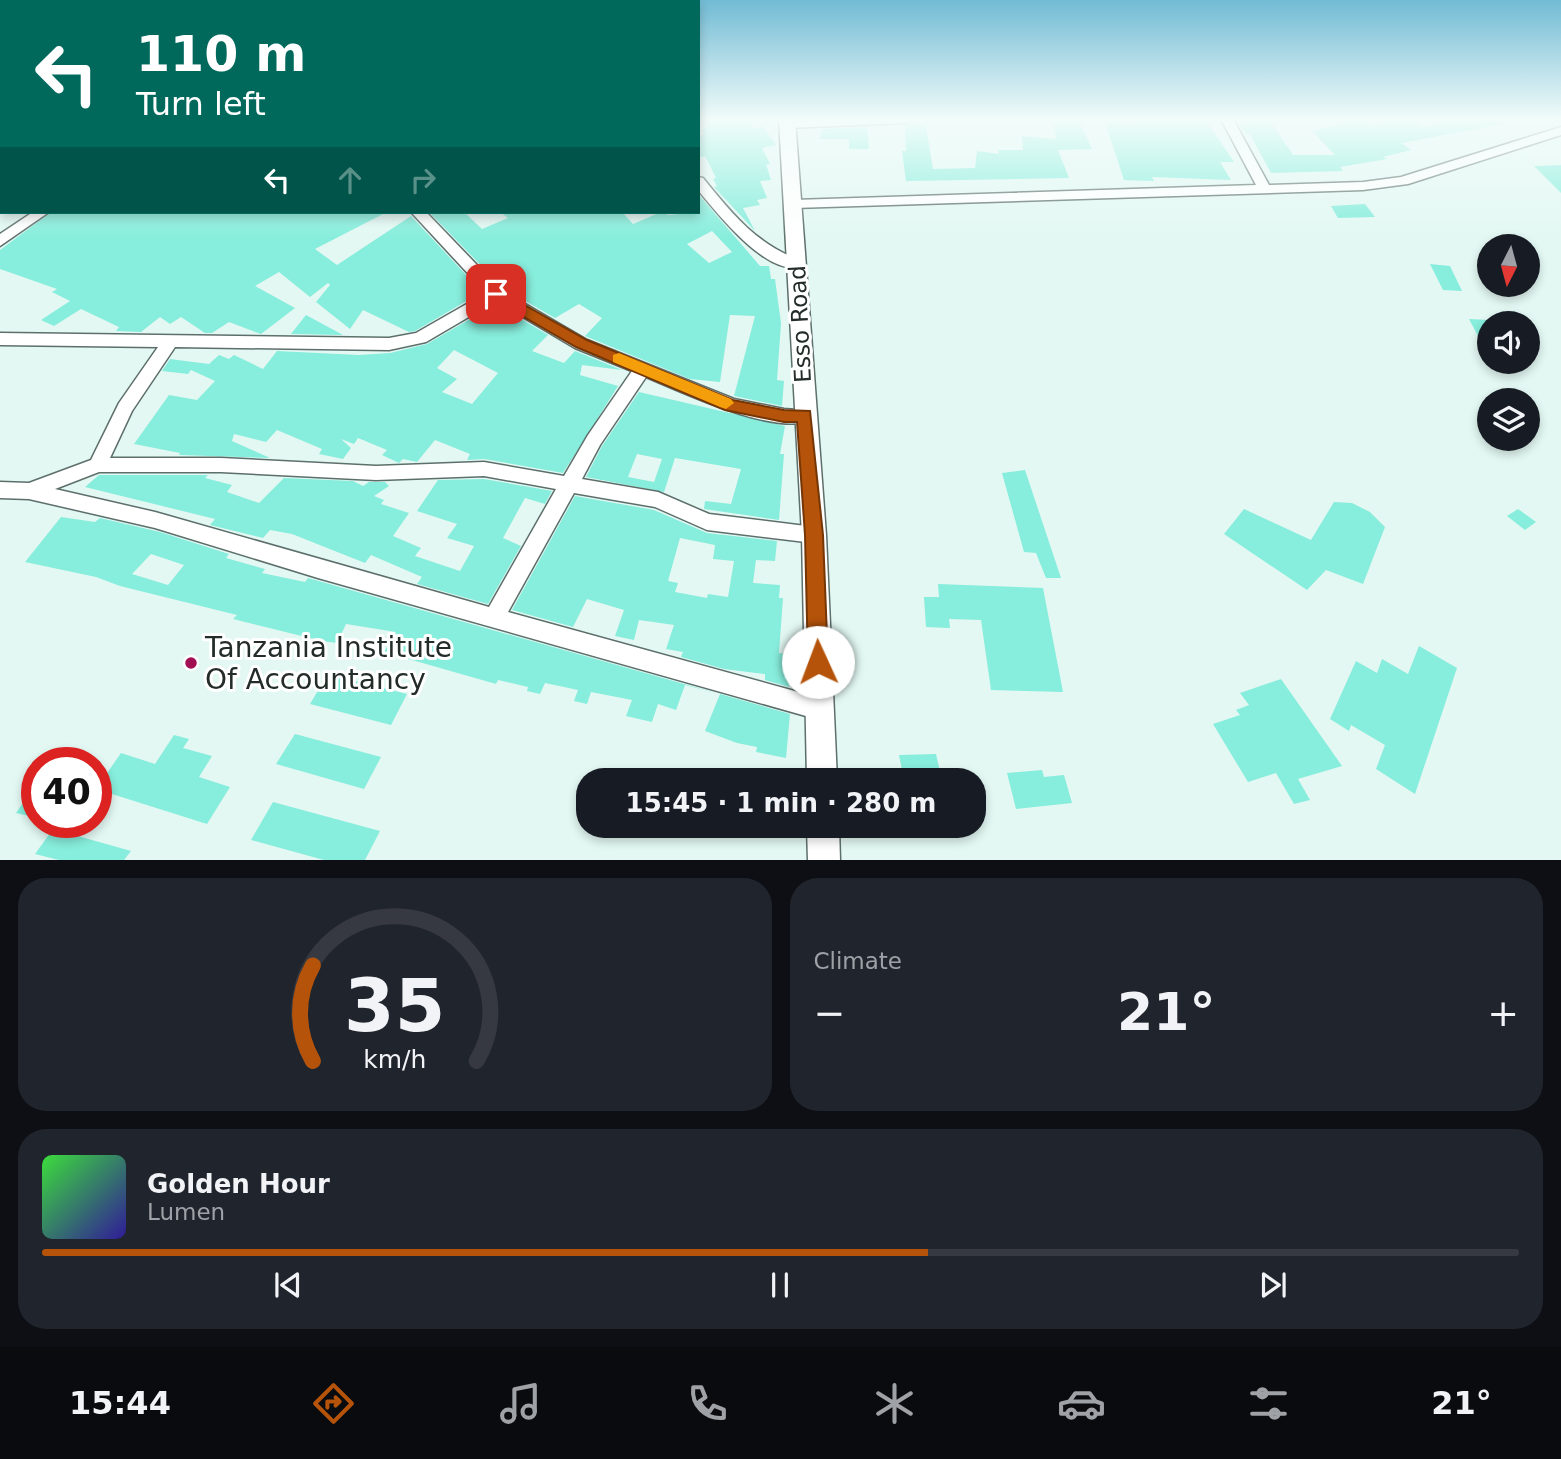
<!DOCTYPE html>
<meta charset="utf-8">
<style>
:root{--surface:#171b24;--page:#20242c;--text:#f1f3f6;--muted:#9ea1a6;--line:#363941;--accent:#b45309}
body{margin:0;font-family:"DejaVu Sans",sans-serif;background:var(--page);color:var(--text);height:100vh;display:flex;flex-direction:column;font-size:26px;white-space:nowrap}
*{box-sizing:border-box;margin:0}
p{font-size:23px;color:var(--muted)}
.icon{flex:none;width:38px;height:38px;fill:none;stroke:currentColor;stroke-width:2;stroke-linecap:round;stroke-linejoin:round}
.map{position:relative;height:860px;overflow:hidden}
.details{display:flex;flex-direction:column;gap:18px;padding:18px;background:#0d0f14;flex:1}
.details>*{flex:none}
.hud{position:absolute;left:0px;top:0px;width:700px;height:214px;box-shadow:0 4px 10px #0003;background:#00695c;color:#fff;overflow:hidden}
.needle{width:46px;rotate:186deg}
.tools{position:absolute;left:1477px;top:234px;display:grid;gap:14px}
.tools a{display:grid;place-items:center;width:63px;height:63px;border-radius:50%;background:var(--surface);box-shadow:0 4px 10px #0003;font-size:35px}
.speed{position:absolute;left:21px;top:747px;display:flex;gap:14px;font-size:35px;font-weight:700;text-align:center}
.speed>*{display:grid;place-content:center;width:91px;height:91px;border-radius:50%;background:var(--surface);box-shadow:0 4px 10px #0003;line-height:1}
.speed .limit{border:10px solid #d22;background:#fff;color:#111}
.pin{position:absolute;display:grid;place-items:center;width:60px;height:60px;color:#fff;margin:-30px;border-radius:14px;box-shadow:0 4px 10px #0006}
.me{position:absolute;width:77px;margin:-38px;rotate:358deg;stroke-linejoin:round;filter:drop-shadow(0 0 5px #0008)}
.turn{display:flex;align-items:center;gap:24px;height:147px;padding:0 21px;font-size:32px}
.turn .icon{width:91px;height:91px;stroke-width:2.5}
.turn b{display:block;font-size:49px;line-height:60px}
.lanes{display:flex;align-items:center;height:66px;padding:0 21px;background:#0003;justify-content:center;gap:35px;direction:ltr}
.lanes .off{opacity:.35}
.big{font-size:52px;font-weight:700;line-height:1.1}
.details .widget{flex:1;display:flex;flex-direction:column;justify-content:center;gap:10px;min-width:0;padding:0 24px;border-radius:28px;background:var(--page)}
.details .dial{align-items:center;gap:0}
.dial svg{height:182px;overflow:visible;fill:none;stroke:var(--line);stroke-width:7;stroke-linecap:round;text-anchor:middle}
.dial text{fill:var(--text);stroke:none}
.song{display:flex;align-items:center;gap:21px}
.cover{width:84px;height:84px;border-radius:10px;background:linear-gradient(135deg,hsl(120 70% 55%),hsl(250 70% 35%))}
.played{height:7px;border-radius:4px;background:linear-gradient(90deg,var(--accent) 60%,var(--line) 60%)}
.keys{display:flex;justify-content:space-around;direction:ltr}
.heat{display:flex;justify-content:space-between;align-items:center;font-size:38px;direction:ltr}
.details .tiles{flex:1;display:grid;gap:18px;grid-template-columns:1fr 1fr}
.widget:last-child{grid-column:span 2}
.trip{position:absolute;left:576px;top:768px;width:410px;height:70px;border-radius:28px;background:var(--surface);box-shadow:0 4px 10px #0003;font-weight:700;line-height:70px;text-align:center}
.tab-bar{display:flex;height:112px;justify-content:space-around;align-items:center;background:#090b0e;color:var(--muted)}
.tab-bar .icon{width:49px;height:49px}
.tab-bar .on{color:var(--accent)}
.tab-bar b{font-size:32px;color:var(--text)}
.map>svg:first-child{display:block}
.building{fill:#87eddc;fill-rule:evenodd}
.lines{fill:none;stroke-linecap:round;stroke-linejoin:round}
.minor-casing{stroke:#5d6f6b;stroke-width:3}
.tertiary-casing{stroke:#5d6f6b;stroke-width:3}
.minor{fill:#fff;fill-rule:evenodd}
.tertiary{fill:#fff;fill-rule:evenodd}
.route{fill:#b45309;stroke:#753606;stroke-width:2}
.slow{fill:#f59e0b}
.poi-dot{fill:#a20f52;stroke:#fff;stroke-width:2.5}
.labels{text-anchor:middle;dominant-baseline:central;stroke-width:6;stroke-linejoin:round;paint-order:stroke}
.street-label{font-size:23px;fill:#242c2a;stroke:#fff}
.near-poi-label{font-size:28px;fill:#242c2a;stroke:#fff;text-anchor:start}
</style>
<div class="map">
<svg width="1561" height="861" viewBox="0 0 1561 861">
<rect width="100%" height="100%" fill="#e3f8f3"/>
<g class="building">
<path d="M704 119H751L752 129 763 126 776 145 762 148 770 164H766L771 180 760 181 767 198 757 200 760 205 743 208 755 231 714 187 717 186 713 179 716 178 705 156 698 158V136L705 134 701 130 708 128Z"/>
<path d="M1142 119H1205L1234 162H1220L1231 180 1152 177 1154 181 1124 180 1105 122 1136 123Z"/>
<path d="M1361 119 1369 125 1410 119 1421 127 1458 119H1503L1504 124 1401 143 1411 150 1383 157 1387 159 1340 167 1343 171 1271 173 1250 134H1246L1238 122H1271L1293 155H1335L1312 131Z"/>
<path d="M1079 121 1092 149 1058 150 1069 178 906 181 902 151H906L905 126 912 123 926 126 933 169 975 168 977 151 999 154 998 150H1023L1022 136 1057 139 1052 122Z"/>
<path d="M867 127 869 149H849V139H820L821 129Z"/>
<path d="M1561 165V193L1534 166Z"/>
<path d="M698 194 760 266H769L771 279H775L781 323 777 380 784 381 782 406 734 396 755 316 730 315 720 382 690 379 585 336 602 318 579 304 555 318 503 288 429 212H464L482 229 508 218 500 212H622L633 224 661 212 669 215 698 212ZM712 231 732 252 709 263 687 244Z"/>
<path d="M1365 204 1375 217 1338 218 1331 206Z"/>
<path d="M51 212H387L315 249 337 265 411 216 482 292 415 331 409 332 363 310 350 329 316 302 330 285 328 283 310 297 279 272 255 286 295 308 261 334 229 322 212 333H205L181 317 170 324 160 317 141 332 116 331 119 327 81 309 54 326 41 320 70 301 52 292 57 289 0 269V250Z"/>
<path d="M1430 264 1450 266 1462 291 1443 290Z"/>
<path d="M496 304 548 335 532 351 564 363 575 351 622 370 582 365 580 375 618 386 563 473 484 459 467 460 470 454 435 440 417 462 403 459 399 463 382 455 387 450 358 438 354 444 341 439 351 448 343 459 319 454 322 449 277 430 266 442 234 434 232 441 270 458 179 455 180 453 134 444 169 395 197 400 215 381 191 370 188 374 162 371 170 359 209 364 219 355 229 359 234 355 263 369 277 351 359 355 390 353 427 344ZM454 350 498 373 472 404 442 392 457 379 437 368Z"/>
<path d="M306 315 343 335 291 334Z"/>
<path d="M1469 319 1489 320V357Z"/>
<path d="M639 392 785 426 780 454H784L779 520 704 509 705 501 731 504 741 469 675 458 664 492 586 477 602 446ZM637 454 662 459 654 482 628 477Z"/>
<path d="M1025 470 1061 578H1046L1036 553 1024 552 1002 473Z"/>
<path d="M99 475H208L205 478 232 485 227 492 259 503 284 478 353 481 363 486 369 482H385L389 486 374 496 384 500 381 504 409 513 393 536 421 548 415 556 460 571 474 546 447 538 457 524 417 511 438 480 484 479 552 491 545 504 525 498 503 538 521 546 488 604 417 584 422 577 371 555 365 563 292 534 270 530 263 538 210 525 215 519 85 487Z"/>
<path d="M575 496 654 510 707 533 777 541 775 561 756 560 753 583 780 585 779 598H783L779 653 799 656 795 684 789 683V687L765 680V674L724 669 681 657 683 652 666 649 674 625 639 620 634 640 615 636 624 610 587 599 573 627 512 610ZM680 538 715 545 713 559 734 561 728 597 708 594 707 598 675 592 678 583 668 581Z"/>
<path d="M1334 502 1352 503 1370 512 1385 527 1363 584 1326 570 1307 590 1224 534 1244 509 1311 540Z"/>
<path d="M1518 509 1536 522 1525 530 1507 516Z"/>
<path d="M61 517 95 522 100 518 160 532 229 554 226 558 265 569 262 573 305 582 308 578 716 693 685 685 676 710 658 704 652 722 626 716 632 700 591 692 587 704 574 701 578 690 545 683 540 694 527 691 528 687 498 680 496 684 384 652 396 632 346 624 337 643 322 641 233 619 237 615 120 586 96 577 25 562ZM151 554 184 565 168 585 132 574Z"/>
<path d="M938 584 1043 588 1063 692 991 690 981 620 949 619 950 628 926 627 924 597H939Z"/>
<path d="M1419 646 1457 668 1415 794 1376 769 1385 745 1351 725 1349 731 1330 719 1356 661 1377 673 1382 659 1408 674Z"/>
<path d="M328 674 407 694 391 725 310 704Z"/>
<path d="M1281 679 1342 766 1298 779 1310 800 1294 804 1276 773 1248 782 1213 724 1240 715 1236 710 1249 705 1240 693Z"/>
<path d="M720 694 790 714 786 758 756 752 757 747 737 743 705 731Z"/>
<path d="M295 734 381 757 364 789 276 764Z"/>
<path d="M174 735 189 739 183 748 212 756 199 777 230 787 207 824 96 789 121 753 155 764Z"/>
<path d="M936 754 942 780H904L899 755Z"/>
<path d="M1042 770 1044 777 1064 775 1072 803 1016 809 1007 773Z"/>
<path d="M37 782V805L29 816 16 813Z"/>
<path d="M273 802 380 831 365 860H324L251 840Z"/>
<path d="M53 829 131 851 124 860H59L35 854Z"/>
</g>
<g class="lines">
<g class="minor-casing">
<g id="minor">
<path d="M823 119H913L907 123 787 128 781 124 787 120Z"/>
<path d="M1221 119H1233L1269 185 1363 182 1401 177 1561 127V135L1408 184 1363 190 794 208 787 204 794 200 1256 185Z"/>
<path d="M698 177 703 178C732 214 757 245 802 261V267C767 277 718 214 698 190Z"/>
<path d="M33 212H49L0 246V234Z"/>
<path d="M411 212H426L501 290 587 340 734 399 784 409 810 411 813 416 810 421C769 434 685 393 646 377L600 445 582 479 658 492 709 514 814 527 821 529 824 535 821 541 814 543 707 530 655 507 574 493 508 612 820 698 828 701 831 709 828 717 820 720 318 578 155 528 29 499 0 498V482L29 483 91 460 119 403 158 347 0 345V333L389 338 416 333 486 293ZM496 301 575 348 632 371 588 435 564 476 484 462 376 466 221 458H110L132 411 175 347 389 350 426 342ZM99 472H221L376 480 484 476 556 489 489 607 155 512 55 489Z"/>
</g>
</g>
<g class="tertiary-casing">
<g id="tertiary">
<path d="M779 119H795L826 535 837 780H807L802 535Z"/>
<path d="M807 826H839L840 861H808Z"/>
</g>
</g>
<use href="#minor" class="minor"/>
<use href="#tertiary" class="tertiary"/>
</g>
<linearGradient id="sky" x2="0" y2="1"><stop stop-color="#71bbd4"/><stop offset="0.5" stop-color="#f2fcfa"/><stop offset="1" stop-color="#f2fcfa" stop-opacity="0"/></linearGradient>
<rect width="1561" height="239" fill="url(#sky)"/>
<path class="route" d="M496 289 587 340 733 400 784 410 810 411 823 535 828 662 825 668 818 671 811 668 808 662 805 535 797 422H784L725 410 576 347 491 298 489 294Z"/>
<path class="slow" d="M619 353 731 399 734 403 726 409 720 407 613 362V355Z"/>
<circle class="poi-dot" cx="191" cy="663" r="7"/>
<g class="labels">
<g class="street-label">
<text transform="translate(800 324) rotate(-93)">Esso Road</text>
</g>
<g class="near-poi-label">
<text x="205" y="647">Tanzania Institute<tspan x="205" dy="32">Of Accountancy</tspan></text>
</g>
</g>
</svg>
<div class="tools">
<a><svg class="needle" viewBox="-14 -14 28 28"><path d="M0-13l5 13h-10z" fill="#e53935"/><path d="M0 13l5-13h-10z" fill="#9ea1a6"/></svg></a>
<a><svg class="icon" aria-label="sound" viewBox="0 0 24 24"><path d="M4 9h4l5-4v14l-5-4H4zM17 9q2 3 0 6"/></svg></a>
<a><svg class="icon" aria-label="layers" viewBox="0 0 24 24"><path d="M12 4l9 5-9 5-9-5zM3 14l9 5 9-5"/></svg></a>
</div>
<div class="speed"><div class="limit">40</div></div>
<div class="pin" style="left:496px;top:294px;background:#d93025"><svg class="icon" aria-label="arrive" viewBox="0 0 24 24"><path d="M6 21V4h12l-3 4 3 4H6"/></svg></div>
<svg class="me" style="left:818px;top:662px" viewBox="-20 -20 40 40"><circle r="19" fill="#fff"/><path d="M0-13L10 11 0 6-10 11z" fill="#b45309"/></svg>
<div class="trip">15:45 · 1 min · 280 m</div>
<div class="hud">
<div class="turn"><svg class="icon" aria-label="left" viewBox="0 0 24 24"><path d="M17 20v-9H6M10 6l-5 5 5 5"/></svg><div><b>110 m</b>Turn left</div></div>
<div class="lanes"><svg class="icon" aria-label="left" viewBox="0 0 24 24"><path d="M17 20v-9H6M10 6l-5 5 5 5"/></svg><svg class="icon off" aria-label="ahead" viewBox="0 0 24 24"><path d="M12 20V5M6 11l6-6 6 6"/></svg><svg class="icon off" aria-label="right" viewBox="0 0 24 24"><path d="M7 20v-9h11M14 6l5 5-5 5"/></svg></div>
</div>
</div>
<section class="details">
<div class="tiles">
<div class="widget dial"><svg viewBox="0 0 100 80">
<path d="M14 69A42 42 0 1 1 86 69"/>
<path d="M14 69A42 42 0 0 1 14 27" stroke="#b45309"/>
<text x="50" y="56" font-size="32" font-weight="700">35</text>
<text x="50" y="72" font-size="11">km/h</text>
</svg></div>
<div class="widget"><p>Climate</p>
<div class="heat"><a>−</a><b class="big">21°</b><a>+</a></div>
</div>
<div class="widget">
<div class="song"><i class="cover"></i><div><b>Golden Hour</b><p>Lumen</p></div></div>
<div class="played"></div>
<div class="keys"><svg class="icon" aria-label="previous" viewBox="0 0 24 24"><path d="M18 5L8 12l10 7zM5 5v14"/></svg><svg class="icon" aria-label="pause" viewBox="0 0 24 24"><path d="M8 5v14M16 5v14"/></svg><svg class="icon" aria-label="next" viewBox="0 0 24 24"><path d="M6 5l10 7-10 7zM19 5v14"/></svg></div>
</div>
</div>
</section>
<nav class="tab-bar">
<b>15:44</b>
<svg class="icon on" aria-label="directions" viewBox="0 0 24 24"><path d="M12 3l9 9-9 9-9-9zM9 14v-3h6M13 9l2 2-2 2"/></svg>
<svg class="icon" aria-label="music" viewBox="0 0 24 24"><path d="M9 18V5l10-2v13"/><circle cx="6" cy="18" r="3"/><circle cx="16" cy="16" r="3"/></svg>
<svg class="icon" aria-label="phone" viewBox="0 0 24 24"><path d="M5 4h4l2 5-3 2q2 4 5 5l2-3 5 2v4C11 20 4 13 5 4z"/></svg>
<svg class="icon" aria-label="climate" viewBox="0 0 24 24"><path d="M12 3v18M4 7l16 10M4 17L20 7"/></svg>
<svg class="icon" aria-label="car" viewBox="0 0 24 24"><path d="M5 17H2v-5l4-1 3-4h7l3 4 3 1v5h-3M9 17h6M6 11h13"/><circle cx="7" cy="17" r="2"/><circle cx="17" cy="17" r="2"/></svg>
<svg class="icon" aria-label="filters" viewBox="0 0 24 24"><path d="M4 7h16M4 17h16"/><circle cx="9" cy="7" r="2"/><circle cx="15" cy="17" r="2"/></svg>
<b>21°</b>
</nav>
